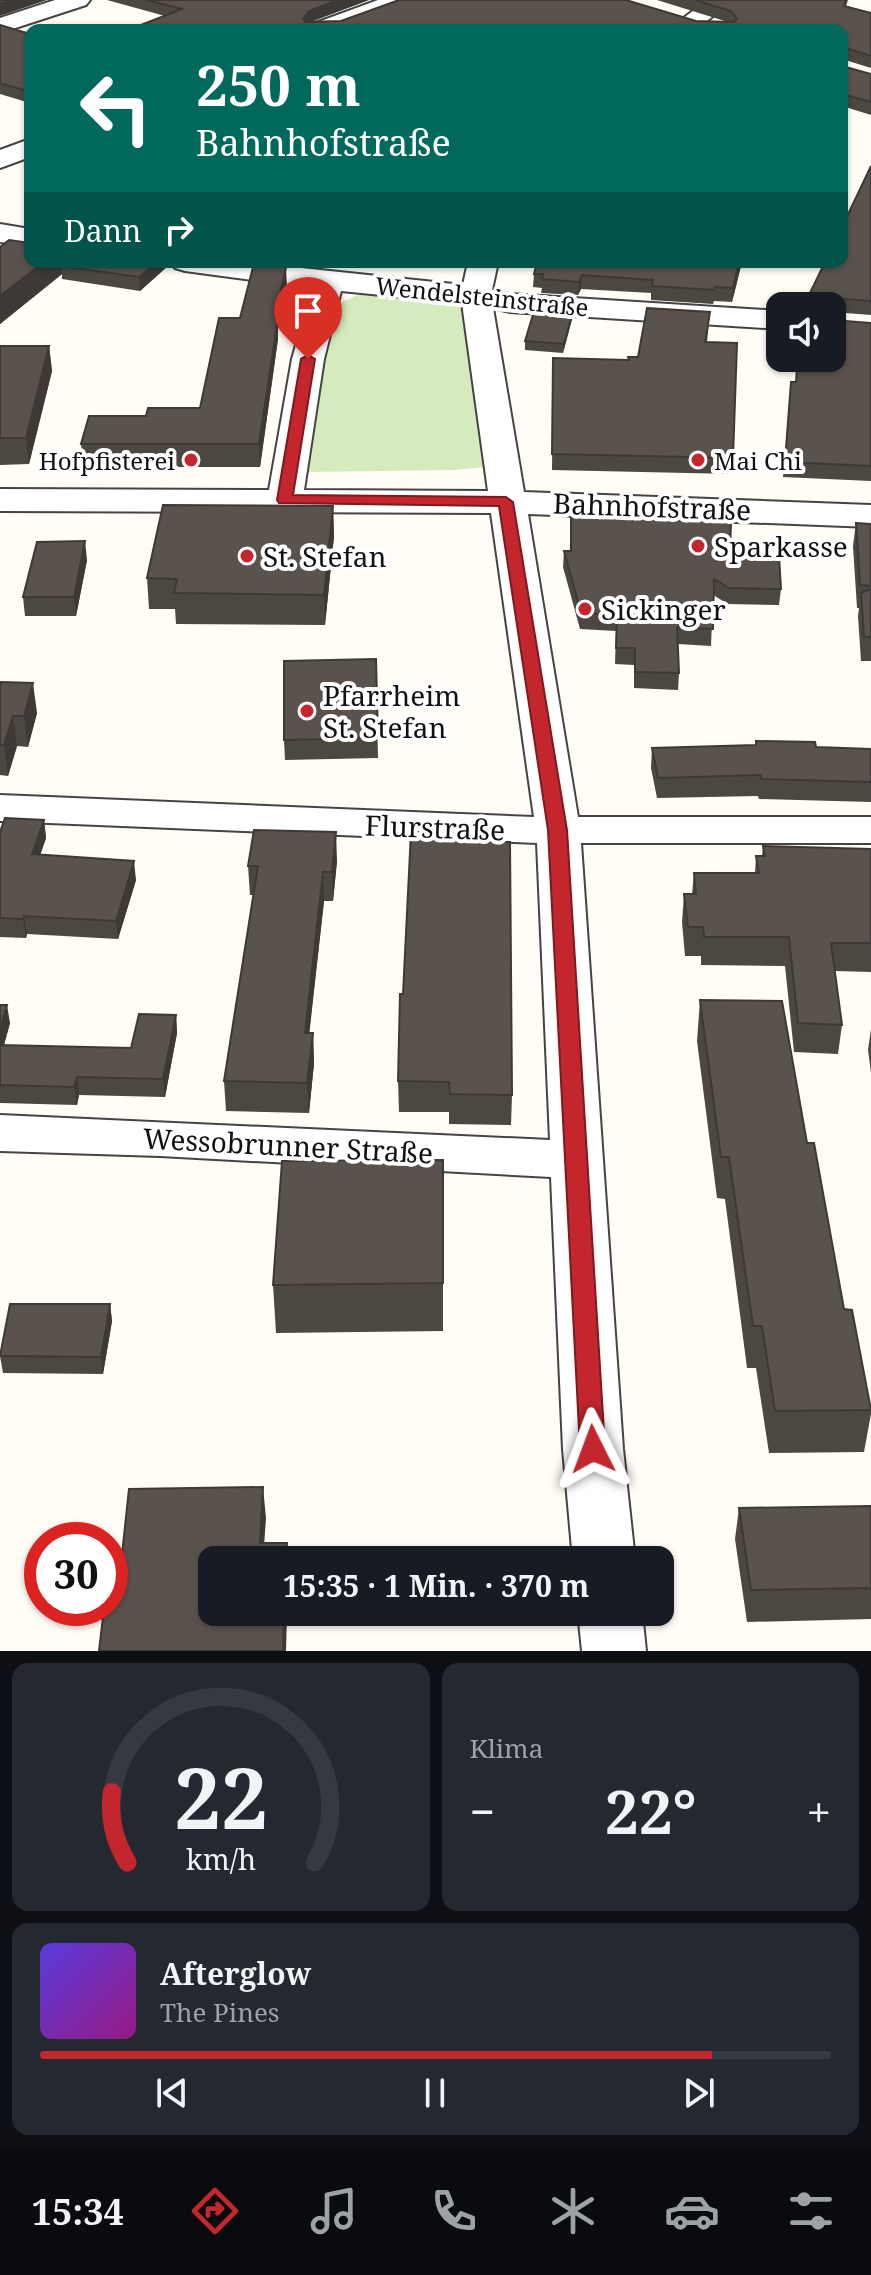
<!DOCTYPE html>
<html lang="de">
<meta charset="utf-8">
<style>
:root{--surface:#171b24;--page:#242831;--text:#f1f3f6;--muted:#9ea1a6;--line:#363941;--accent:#c4262e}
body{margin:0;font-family:"Noto Serif",serif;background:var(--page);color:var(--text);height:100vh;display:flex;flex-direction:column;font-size:30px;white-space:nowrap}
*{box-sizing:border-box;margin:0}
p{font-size:26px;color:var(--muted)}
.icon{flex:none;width:44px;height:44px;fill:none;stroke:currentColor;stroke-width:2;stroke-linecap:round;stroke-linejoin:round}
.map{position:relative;height:1651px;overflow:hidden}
.details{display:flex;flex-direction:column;gap:12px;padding:12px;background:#0d0f14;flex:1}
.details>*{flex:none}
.hud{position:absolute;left:24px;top:24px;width:824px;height:244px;border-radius:16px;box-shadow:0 2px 6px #0004;background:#00695c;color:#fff;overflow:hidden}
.fabs{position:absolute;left:766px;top:292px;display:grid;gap:16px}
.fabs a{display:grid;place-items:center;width:80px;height:80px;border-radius:16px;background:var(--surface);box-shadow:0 2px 6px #0004;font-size:40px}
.speed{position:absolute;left:24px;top:1522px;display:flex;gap:16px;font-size:40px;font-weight:700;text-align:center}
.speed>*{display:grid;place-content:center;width:104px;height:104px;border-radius:50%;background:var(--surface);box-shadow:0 2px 6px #0004;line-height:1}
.speed .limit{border:12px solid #d22;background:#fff;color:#111}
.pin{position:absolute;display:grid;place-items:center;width:68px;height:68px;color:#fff;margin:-82px -34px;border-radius:50% 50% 50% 0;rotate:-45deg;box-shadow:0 0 8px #0007}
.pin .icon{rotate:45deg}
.me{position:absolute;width:88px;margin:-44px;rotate:357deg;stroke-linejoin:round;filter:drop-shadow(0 0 6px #0008)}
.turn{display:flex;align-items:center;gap:28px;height:168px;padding:0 40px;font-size:36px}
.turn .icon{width:104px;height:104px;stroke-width:2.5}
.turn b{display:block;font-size:56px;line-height:68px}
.then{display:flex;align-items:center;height:76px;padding:0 40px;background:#0003;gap:16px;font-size:30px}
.big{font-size:60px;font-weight:700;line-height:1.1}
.details .tile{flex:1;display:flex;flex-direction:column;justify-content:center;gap:12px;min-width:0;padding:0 28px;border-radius:16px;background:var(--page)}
.details .dial{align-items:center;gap:0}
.dial svg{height:208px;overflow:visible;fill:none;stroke:var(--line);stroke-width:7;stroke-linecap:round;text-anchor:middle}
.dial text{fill:var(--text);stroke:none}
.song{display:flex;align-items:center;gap:24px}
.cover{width:96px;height:96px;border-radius:12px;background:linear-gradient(135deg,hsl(250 70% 55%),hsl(310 70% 35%))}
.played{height:8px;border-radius:4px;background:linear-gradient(90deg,var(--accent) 85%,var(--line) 85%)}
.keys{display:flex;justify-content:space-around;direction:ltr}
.heat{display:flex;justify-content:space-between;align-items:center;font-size:44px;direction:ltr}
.details .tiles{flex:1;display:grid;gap:12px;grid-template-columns:1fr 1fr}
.tile:last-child{grid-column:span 2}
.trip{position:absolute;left:198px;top:1546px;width:476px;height:80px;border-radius:16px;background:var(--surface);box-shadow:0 2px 6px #0004;font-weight:700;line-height:80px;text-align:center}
.menu{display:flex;height:128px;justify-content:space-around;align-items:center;background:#090b0e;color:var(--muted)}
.menu .icon{width:56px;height:56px}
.menu .current{color:var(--accent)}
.menu b{font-size:36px;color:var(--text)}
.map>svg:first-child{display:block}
.green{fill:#d5ebbd}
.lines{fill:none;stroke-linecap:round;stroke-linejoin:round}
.minor-casing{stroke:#444;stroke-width:4}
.minor{fill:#fff;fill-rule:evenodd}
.wall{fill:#4d4742}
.shaded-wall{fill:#3f3936}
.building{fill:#5a524d;stroke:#3f3936;stroke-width:2}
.route{fill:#c4262e;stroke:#7f191e;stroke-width:2}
.poi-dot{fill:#c4262e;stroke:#fff;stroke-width:3}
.labels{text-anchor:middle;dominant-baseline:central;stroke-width:8;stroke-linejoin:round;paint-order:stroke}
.far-street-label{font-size:24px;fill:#111;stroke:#fff}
.far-poi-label{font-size:24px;fill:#111;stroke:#fff;text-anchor:end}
.street-label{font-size:28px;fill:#111;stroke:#fff}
.poi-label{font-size:28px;fill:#111;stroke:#fff;text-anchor:start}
</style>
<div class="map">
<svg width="871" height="1651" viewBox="0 0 871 1651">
<rect width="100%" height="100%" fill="#fffdf5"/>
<path class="green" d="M370 290 465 299 494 466 455 470 306 472 330 307Z"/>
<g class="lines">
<g class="minor-casing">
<g id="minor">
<path d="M55 0H90L86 5 0 33V18Z"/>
<path d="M378 0H411L407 5 340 30H306L310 25Z"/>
<path d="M707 0H734L695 30H668Z"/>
<path d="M30 139V157L0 168V150Z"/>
<path d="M0 224 30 229V247L0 242Z"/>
<path d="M170 262H245L463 285 468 262H498L492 290 510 294 780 311V329L510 312 493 308 524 492 871 505V527L528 514 578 817H871V843H581L623 1449 635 1560H573L563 1449 551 1177 160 1156 0 1151V1115L550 1140 537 843 0 821V795L534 817 491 513 0 511V489L269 490 292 359 312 288 185 271 175 268ZM341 291 462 303 488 491 304 490 324 359Z"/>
<path d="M578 1612H642L646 1651H582Z"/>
</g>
</g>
<use href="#minor" class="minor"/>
</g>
<g class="wall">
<path d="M107 0H369L311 22H728L657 0H848L846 6 871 13V68L842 59V30H128L165 16Z"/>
<path d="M0 25 30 34V103L0 94Z"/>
<path d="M842 66 871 74V115L842 106Z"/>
<path d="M871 166V315L832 312V306H809L810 293Z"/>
<path d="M0 247 30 262 169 265 140 291 62 279V274L0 324Z"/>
<path d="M537 262H742L732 302 714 301 713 304 651 300V293L581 289 578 295 541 293 542 288 533 287 534 274Z"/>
<path d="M287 288 278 329V339L260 467H84L81 444 146 416 200 408 240 318Z"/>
<path d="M573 310 572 319 563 353 525 350V341Z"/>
<path d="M710 312 707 342 733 458 732 474 552 470 553 358 628 360 638 357Z"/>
<path d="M871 323V481L783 477 791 382H796L797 367 814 368Z"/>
<path d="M0 346H49L52 371 29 464 0 465Z"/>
<path d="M333 506 334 536 325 625 176 624 175 609H149L147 578Z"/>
<path d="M856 523 871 524V661H861L858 616 859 608H857L853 546Z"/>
<path d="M564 551 730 553 781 589 779 605 728 604 713 595 711 646 678 644 679 673 678 690 634 688V665L615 664 616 631 580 629 563 567Z"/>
<path d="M87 560 76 616H25L23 597Z"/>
<path d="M376 659 378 758 285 760 284 740Z"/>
<path d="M0 687 37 713 28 747 17 746 8 776 0 775Z"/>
<path d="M756 741 816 747 871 749V802L759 799 758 796 657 798 651 768 652 748 755 745Z"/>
<path d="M44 820 46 838 40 855 136 880 118 939 27 934 26 938 0 937V832Z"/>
<path d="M464 841 512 1095 511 1125 449 1124V1112H399L398 1081 403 994Z"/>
<path d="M763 846 871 849V972L835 971 842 1025 838 1054 794 1052 785 966 701 965V956H685L682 922 684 894H692L694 873H755L756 856H762Z"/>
<path d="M337 861 333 901H324L309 1033H313L314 1063 309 1113 226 1111 224 1081 253 895H250L248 866Z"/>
<path d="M700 1000 807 1143 844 1309 871 1406V1414L864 1452 769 1453 756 1368H747L725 1199 717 1198 697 1041Z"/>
<path d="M0 1005 10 1023 4 1045 131 1048 176 1015 177 1033 165 1097 79 1095 77 1105 0 1103Z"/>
<path d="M871 1029V1073L868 1050Z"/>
<path d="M443 1160V1331L276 1333 273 1285Z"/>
<path d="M110 1304 112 1321 103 1374 3 1373 0 1356Z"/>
<path d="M871 1506V1619L747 1622 735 1539 739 1508Z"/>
</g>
<g class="shaded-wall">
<path d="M12 0H47L0 16V4Z"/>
<path d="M338 0H369L309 22 303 30V19L309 11Z"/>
<path d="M44 262H64V266H61L62 274 0 324V296Z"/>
<path d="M156 262H168L169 265 140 291 139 277Z"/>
<path d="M739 262H742L732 302 733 288Z"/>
<path d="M286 267 287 288 278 329V339L260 467 259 444 275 318Z"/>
<path d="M582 275 581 289 578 295 579 282Z"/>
<path d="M573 310 572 319 563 353 564 344Z"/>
<path d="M49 346 52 371 29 464 26 438Z"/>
<path d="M333 506 334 536 325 625 324 595Z"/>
<path d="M85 541 87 560 76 616 74 597Z"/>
<path d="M33 683 37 713 28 747 24 716Z"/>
<path d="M13 716 17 746 8 776 4 745Z"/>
<path d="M44 820 46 838 34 873 32 854Z"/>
<path d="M336 832 337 861 333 901 332 872Z"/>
<path d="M134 861 136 880 118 939 116 921Z"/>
<path d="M323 872 324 901 306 1063 305 1033Z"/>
<path d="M24 916 27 934 26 938 23 919Z"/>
<path d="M7 1005 10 1023 0 1059V1030Z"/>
<path d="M176 1015 177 1033 165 1097 163 1079Z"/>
<path d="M313 1033 314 1063 309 1113 307 1083Z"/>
<path d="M77 1077 79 1095 77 1105 74 1087Z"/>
<path d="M110 1304 112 1321 103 1374 101 1357Z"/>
<path d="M263 1487 266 1518 263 1560 260 1543Z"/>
<path d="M284 1612H287L286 1651H283Z"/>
</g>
<g class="building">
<path d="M0 0H12L0 4Z"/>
<path d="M147 0H338L309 11 303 19 306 22 341 21 399 0H626L696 21 734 22 737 19 731 11 695 0H846L844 6 871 13V56L842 47V30H128L182 9Z"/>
<path d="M0 25 30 34V92L0 83Z"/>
<path d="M842 66 871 74V102L842 94Z"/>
<path d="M871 166V301L831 298V306H819L820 294 810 293 825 262H842V227Z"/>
<path d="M9 240 30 243V262H44L0 296V247Z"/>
<path d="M65 262H156L139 277 61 266Z"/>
<path d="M537 262H739L733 288 715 287 714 290 652 286 653 280 582 275 579 282 542 279 543 274H534Z"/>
<path d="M254 263 286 267 275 318H278L259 444H81L89 416H146L148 408H200L219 318H240Z"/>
<path d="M535 308 573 310 564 344 525 341Z"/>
<path d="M647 308 710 312 705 342 737 343 733 458 552 454 553 358 629 360 628 357H638Z"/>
<path d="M832 320 871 323V466L785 462 791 382H796L797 367 814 368 815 358H832Z"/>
<path d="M0 346H49L26 438H0Z"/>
<path d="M163 505 333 506 324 595 174 593 177 579 147 578Z"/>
<path d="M571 517 731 522 730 553 779 555 781 589 729 588 714 579 713 629 677 627 679 673 635 672V648H616L617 615 581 613 564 551H571Z"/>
<path d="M856 523 871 524V586L860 585Z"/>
<path d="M85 541 74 597H23L37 542Z"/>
<path d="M871 589V637H864L861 593Z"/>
<path d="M376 659 378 738 284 740V661Z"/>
<path d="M1 682 33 683 24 716H13L4 745H0V687Z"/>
<path d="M756 741 815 742 816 747 871 749V782L761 779V775L658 778 652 748 756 745Z"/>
<path d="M5 818 44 820 32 854 134 861 116 921 24 916 23 919 0 918V832Z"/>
<path d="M254 830 336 832 332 872H323L305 1033H313L307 1083 224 1081 258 866H248Z"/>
<path d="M411 832 464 833V841L510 842 512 1095 450 1094 449 1082 398 1081 400 994H403Z"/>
<path d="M763 846 871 849V943H831L842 1025 798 1023 789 937H704L703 927H688L684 894H696L694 873H759L756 856H765Z"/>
<path d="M700 1000 782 1001 807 1143H814L844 1309 852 1310 871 1410 775 1411 762 1326H753L729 1157H721Z"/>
<path d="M0 1005H7L0 1030Z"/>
<path d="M139 1014 176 1015 163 1079 77 1077 74 1087 0 1085V1045L131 1048Z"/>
<path d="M443 1160V1283L273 1285 282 1161Z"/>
<path d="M10 1304H110L101 1357 0 1356Z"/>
<path d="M263 1487 260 1543H287L286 1560H212V1612H284L283 1651H99L104 1608H110V1573H120L129 1489Z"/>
<path d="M871 1506V1588L751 1590 739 1508Z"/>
</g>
<path class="route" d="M308 355 315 359 293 495 506 497 513 502 567 830 605 1449 602 1456 593 1459 584 1456 580 1449 548 830 499 506 279 503 277 500 301 359Z"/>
<g class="poi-dot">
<circle cx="191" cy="460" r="8"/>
<circle cx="698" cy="460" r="8"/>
<circle cx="698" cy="546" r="8"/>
<circle cx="247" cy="556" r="8"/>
<circle cx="585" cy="609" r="8"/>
<circle cx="307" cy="711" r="8"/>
</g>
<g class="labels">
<g class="far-street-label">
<text transform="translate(482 296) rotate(6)">Wendelsteinstraße</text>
</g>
<g class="far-poi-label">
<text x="175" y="460">Hofpfisterei</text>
<text x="714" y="460" text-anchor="start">Mai Chi</text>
</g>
<g class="street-label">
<text transform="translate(652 506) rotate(2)">Bahnhofstraße</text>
<text transform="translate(435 827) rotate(2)">Flurstraße</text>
<text transform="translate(288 1145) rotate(3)">Wessobrunner Straße</text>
</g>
<g class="poi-label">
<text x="714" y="546">Sparkasse</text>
<text x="263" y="556">St. Stefan</text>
<text x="601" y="609">Sickinger</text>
<text x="323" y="695">Pfarrheim<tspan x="323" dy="32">St. Stefan</tspan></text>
</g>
</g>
</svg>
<div class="fabs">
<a><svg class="icon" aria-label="sound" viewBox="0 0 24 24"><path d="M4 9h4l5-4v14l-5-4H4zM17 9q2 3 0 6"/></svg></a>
</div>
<div class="speed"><div class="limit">30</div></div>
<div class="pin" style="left:308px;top:359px;background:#d93025"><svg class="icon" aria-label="arrive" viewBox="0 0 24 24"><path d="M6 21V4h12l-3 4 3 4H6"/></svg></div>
<svg class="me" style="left:593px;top:1449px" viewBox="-20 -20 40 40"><path d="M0-17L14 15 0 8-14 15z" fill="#c4262e" stroke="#fff" stroke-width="4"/></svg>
<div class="trip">15:35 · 1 Min. · 370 m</div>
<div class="hud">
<div class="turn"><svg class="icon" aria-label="left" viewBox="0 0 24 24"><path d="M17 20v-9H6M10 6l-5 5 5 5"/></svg><div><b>250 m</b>Bahnhofstraße</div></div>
<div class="then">Dann<svg class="icon" aria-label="right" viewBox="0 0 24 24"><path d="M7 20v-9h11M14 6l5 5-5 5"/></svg></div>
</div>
</div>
<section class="details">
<div class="tiles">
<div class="tile dial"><svg viewBox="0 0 100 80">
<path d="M14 69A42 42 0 1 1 86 69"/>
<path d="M14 69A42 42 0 0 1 8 42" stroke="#c4262e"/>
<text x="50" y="56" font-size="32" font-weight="700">22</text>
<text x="50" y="72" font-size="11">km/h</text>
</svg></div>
<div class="tile"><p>Klima</p>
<div class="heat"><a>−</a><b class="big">22°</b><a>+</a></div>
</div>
<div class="tile">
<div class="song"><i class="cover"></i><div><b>Afterglow</b><p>The Pines</p></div></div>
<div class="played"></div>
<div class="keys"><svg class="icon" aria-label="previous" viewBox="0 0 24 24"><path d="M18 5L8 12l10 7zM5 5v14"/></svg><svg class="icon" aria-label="pause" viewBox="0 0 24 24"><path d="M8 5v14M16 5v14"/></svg><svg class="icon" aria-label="next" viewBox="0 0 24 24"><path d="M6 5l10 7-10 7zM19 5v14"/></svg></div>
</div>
</div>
</section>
<nav class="menu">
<b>15:34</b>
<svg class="icon current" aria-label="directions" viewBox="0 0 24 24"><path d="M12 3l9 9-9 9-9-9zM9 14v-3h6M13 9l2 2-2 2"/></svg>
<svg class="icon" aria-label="music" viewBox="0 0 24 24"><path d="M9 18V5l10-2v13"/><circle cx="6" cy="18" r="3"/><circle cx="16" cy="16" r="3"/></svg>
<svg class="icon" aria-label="phone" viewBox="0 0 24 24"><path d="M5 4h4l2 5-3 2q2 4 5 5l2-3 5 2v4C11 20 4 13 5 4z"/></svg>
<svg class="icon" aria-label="climate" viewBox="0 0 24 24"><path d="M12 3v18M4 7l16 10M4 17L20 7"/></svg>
<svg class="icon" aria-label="car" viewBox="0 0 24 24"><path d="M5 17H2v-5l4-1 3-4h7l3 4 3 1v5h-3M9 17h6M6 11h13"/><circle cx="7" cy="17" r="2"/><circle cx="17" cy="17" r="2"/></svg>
<svg class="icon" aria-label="filters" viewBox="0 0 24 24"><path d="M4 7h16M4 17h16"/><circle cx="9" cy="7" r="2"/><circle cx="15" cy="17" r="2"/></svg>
</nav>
